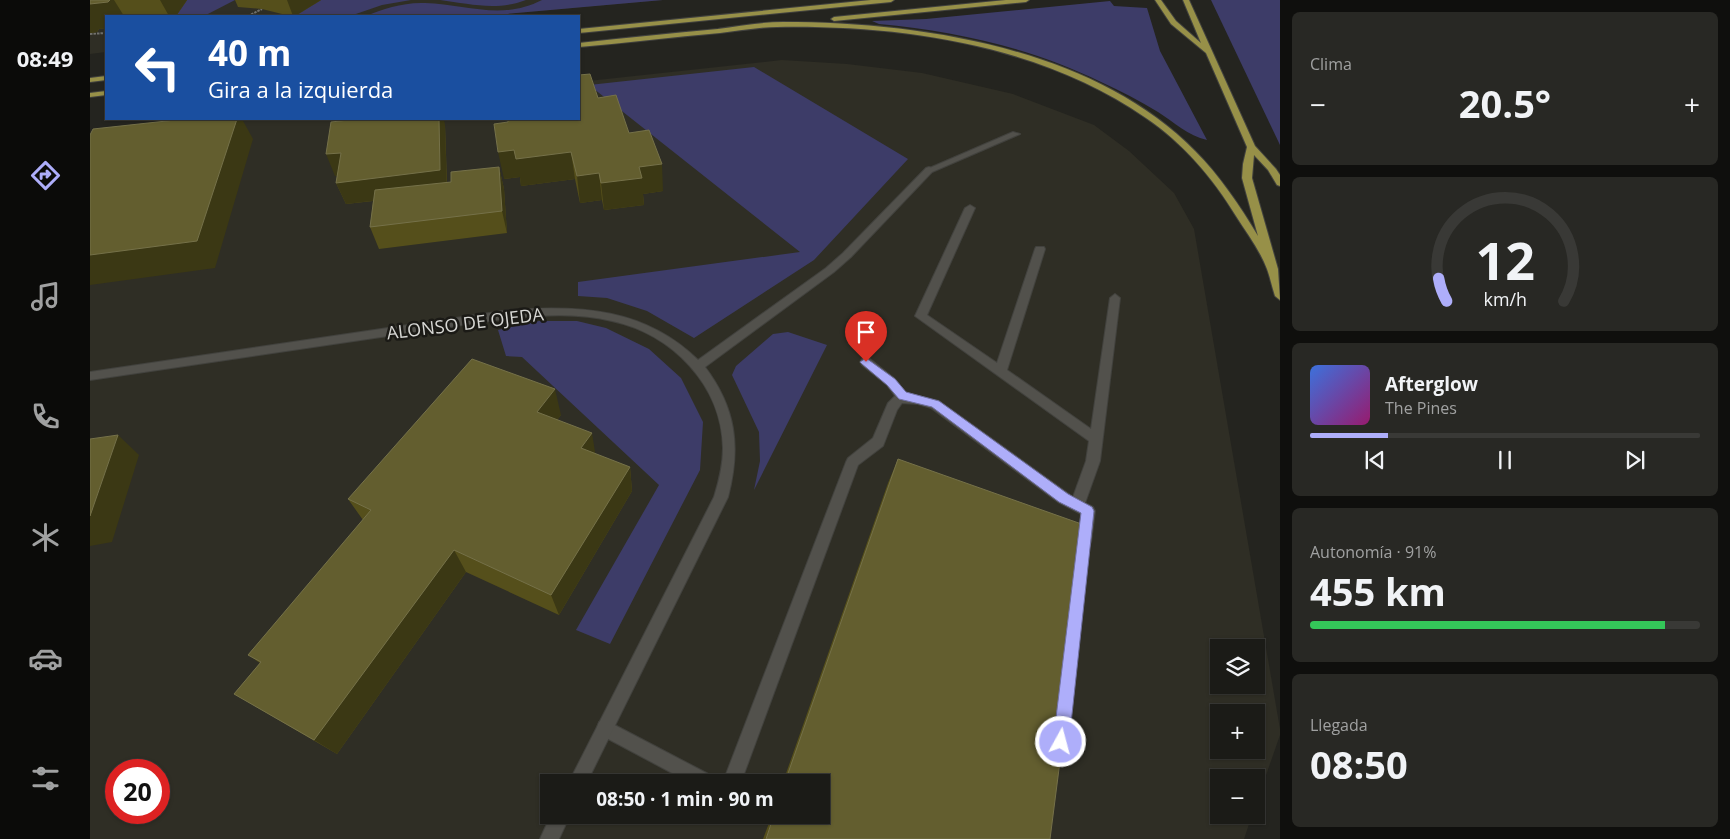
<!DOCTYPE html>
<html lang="es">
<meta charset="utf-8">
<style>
:root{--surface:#1b1b17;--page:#282824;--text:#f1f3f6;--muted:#a0a1a1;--line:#393936;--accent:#aeaefa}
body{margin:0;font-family:"Open Sans",sans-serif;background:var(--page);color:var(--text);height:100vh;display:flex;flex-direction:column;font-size:19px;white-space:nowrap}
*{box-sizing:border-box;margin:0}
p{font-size:16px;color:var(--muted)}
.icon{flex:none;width:28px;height:28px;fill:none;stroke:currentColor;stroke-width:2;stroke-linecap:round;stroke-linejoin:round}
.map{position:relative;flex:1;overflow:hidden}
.side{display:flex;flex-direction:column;gap:12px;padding:12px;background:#0f0f0d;width:450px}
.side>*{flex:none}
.top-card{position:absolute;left:15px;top:15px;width:475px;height:105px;border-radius:0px;box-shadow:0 1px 4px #0004,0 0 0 1px var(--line);background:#1a4fa0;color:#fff;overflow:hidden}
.fabs{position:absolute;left:1120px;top:639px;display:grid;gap:10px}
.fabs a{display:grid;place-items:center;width:55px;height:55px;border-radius:0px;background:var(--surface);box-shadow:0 1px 4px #0004,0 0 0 1px var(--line);font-size:25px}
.speed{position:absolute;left:15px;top:759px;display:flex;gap:10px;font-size:25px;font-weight:700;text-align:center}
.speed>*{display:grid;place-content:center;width:65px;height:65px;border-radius:50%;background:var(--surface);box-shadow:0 1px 4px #0004,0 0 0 1px var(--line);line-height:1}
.speed .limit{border:8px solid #d22;background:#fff;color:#111}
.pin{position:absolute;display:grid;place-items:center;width:42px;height:42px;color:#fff;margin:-51px -21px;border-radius:50% 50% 50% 0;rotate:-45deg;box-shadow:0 0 5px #0007}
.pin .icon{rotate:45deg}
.me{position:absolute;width:55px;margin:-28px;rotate:7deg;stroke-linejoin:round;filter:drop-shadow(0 0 4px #0008)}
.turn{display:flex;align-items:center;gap:18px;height:105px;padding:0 20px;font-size:22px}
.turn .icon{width:65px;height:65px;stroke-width:2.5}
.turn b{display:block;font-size:35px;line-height:42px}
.big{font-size:38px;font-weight:700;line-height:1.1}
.side .card{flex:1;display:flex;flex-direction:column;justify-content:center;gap:8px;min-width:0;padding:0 18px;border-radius:8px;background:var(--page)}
.side .dial{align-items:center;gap:0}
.dial svg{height:130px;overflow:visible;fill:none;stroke:var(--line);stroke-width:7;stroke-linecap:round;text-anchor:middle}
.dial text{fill:var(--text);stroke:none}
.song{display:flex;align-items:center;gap:15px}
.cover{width:60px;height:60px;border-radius:8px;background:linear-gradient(135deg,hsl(220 70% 55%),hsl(320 70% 35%))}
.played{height:5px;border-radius:2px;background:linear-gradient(90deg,var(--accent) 20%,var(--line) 20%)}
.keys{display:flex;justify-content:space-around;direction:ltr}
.heat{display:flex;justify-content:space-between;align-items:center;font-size:28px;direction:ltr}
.charge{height:8px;border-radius:4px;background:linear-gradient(90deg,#34c759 91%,var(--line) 0)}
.trip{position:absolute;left:450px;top:774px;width:290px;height:50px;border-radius:0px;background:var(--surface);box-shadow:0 1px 4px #0004,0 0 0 1px var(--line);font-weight:700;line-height:50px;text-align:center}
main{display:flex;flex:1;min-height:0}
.dock{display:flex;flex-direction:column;width:90px;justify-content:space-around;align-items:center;background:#0b0b09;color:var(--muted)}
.dock .icon{width:35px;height:35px}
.dock .selected{color:var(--accent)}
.dock b{font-size:22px;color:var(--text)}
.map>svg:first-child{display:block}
.built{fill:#2f2e25;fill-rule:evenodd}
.green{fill:#3d3c68}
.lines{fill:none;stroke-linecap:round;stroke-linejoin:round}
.service-casing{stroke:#42423e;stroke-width:2}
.minor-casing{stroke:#42423e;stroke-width:2}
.primary-casing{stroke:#42423e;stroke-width:2}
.path{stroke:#71716c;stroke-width:2;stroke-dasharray:2.5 1;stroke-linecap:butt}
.service{fill:#52514c;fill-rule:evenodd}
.minor{fill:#52514c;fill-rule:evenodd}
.primary{fill:#979048;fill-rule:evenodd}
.wall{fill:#554f1b}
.shaded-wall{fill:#3b3814}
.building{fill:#635e2f;stroke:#757149}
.route{fill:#aeaefa;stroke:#7171a2}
.labels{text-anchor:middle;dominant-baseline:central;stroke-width:5;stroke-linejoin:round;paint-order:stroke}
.street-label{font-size:18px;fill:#d7d7d4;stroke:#1b1a16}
</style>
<main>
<nav class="dock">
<b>08:49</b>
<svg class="icon selected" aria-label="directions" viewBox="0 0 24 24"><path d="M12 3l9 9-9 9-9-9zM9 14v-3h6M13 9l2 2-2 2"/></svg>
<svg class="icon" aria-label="music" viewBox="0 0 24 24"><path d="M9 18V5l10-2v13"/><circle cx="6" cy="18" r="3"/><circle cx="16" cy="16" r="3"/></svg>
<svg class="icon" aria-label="phone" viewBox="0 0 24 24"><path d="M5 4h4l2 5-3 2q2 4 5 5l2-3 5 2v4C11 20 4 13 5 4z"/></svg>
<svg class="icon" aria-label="climate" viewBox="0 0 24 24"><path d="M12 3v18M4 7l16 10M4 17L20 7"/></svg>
<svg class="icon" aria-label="car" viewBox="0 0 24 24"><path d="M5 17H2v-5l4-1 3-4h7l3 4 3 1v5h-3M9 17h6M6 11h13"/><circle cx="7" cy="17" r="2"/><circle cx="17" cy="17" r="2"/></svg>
<svg class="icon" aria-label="filters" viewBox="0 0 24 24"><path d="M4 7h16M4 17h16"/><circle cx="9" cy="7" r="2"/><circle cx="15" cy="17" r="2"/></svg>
</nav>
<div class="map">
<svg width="1190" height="839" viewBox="0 0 1190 839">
<rect width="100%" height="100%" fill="#24241f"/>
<g class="built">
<path d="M0 0H573L393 16H16V52L0 54Z"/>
<path d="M692 60 757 64 832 73 923 94 1004 125 1039 151 1084 193 1104 229 1190 729V735L1166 804V778H1129V815H1162L1154 839H0V199L34 133 163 119H489V82ZM1129 648H1166V685H1129ZM1129 712H1166V750H1129ZM26 770H69V812H26ZM459 782H731V815H459Z"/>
</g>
<g class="green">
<path d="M97 0H145L114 16H86Z"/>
<path d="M231 0H321L292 5 260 16H205Z"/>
<path d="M350 0H436C407 11 380 4 350 0Z"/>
<path d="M452 0H573L394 16H275C294 9 313 2 335 3 376 4 411 21 452 0Z"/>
<path d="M1121 0H1190V145Z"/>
<path d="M1020 1 1024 6 1057 8 1070 51 1117 140C1098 136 1084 122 1068 112 1050 101 1031 91 1011 82 941 48 866 31 789 24L782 21 836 19Z"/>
<path d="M664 67 818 159 724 260 604 338 557 311 517 298 488 296V282L710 252 499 85Z"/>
<path d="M449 321H487L516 328 559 349 591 378 613 422 610 470 520 644 486 630 569 485 432 357 416 356 408 330Z"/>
<path d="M698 332 737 345 664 490 670 461 669 432 642 375 646 366 683 334Z"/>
</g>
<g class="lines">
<g class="service-casing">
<g id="service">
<path d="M923 132 930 134 842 172 839 173 835 170Z"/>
<path d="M880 205 885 208 837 315 907 363 945 249 946 247H954L955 249 917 370 1001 429 1020 298 1025 294 1030 298 1010 461 995 503 1003 507 1005 511 1001 542 999 547 994 548 989 547 987 542 991 514 968 502 841 408 828 404 812 403 807 410 793 446 768 465 651 782H633L756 462 758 458 783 438 798 403 805 396 797 385 772 365 770 362 772 359H780L805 379 816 393 849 401 983 497 996 461 999 441 825 316 875 208Z"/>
<path d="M515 720 622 776 625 782H599L509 734 507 728 509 722Z"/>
</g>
</g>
<g class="minor-casing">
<g id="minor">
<path d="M839 167 842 168V172L761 257 744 272 615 367C646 408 651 447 638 497L497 782H479L624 497C629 481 633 465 633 448 632 385 582 334 522 321 488 313 454 315 420 318L0 380V372L420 310C490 305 555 308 608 360L736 268 753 253 836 168Z"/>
<path d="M461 815H480L469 839H450Z"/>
</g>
</g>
<g class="primary-casing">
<g id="primary">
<path d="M781 0H804L801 2 489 33V29Z"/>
<path d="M916 0H939L936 2 744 21 741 19 744 17Z"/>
<path d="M1065 0H1071L1086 21 1111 43 1093 0H1099L1165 146 1186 169 1190 175V186L1187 185 1178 170 1164 155 1162 178 1188 269 1190 300 1185 296C1182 287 1180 277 1177 269 1170 250 1156 232 1146 216 1123 178 1093 143 1056 118 951 45 813 25 687 27 668 27 649 31 630 33 583 37 536 43 489 47V43C535 38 582 33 628 29 649 26 671 22 693 22 830 22 1004 48 1105 151 1130 176 1150 206 1168 236L1152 178 1153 164 1157 147 1116 53 1081 24Z"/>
<path d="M16 76V80L0 82V78Z"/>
<path d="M16 91V95L0 97V93Z"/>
</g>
</g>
<g class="path">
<path d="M158 16 172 9"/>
<path d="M0 34 16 33"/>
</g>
<use href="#service" class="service"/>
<use href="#minor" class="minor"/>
<use href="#primary" class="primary"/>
</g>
<g class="wall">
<path d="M0 0H97L86 16H16V28L9 29 7 32 0 33Z"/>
<path d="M145 0H231L205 16H200L172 9 148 7Z"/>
<path d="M508 98 539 133 573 191 553 194 554 205 514 210 512 200 490 203 485 179 431 186 430 177 414 179 418 122Z"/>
<path d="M355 125 357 182H361L409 167 414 189 417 233 289 249 280 227 283 201 256 204 246 183 247 176H245Z"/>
<path d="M471 415 467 420 505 454 540 467 542 491 469 615 376 572 247 754 144 694 170 663 158 655 273 520 258 499Z"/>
<path d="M808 459 960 839H673L682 815H731V782H693L798 483Z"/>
</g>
<g class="shaded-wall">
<path d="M20 0H24L34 16H16V28L9 29 7 32 0 33V4Z"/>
<path d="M70 0H97L86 16H79Z"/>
<path d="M197 0H231L205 16H203Z"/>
<path d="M147 119H152L163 139 125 268 0 285V255Z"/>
<path d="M349 119H354L355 125 357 192 256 204 246 183Z"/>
<path d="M424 150 481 152 485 179 431 186 430 177 414 179 408 152Z"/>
<path d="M251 153 260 174 245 176 236 154Z"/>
<path d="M572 164 573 191 553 194 554 205 514 210 511 183 549 167Z"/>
<path d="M409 167 414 189 417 233 412 211Z"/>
<path d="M509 173 512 200 490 203 487 176Z"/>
<path d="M465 389 471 415 454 438 447 412Z"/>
<path d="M502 433 506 458 491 448Z"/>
<path d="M28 435 49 455 22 542 0 546V516Z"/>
<path d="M540 467 542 491 469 615 461 595Z"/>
<path d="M364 550 376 572 247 754 224 740Z"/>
</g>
<g class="building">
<path d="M0 0H20L18 2 0 4Z"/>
<path d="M500 74 508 98 526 95 539 133 559 130 572 164 549 167 552 178 511 183 509 173 487 176 481 152 426 159 424 150 408 152 404 124 418 122V119H489V75Z"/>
<path d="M95 119H147L107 241 0 255V135L3 129Z"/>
<path d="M268 119H349L350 170 246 183 251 153 236 154 241 122Z"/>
<path d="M409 167 412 211 280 227 285 190 361 182V172Z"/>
<path d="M382 359 465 389 447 412 502 433 491 448 540 467 461 595 364 550 224 740 144 694 171 662 158 655 281 510 258 499Z"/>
<path d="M28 435 0 516V439Z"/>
<path d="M808 459 1000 527 960 839H676L684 815H731V782H695Z"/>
</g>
<path class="route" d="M776 358 805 379 816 392 849 401 978 494 1002 507 1004 511 979 742 976 748 971 750 965 748 963 742 991 513 969 502 842 407 809 399 797 385 772 364 770 362Z"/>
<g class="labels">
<g class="street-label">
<text transform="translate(375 323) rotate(-7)">ALONSO DE OJEDA</text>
</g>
</g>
</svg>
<div class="fabs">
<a><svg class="icon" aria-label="layers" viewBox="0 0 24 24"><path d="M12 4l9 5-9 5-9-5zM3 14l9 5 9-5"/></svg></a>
<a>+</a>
<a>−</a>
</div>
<div class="speed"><div class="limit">20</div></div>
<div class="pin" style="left:776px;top:362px;background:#d93025"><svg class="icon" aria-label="arrive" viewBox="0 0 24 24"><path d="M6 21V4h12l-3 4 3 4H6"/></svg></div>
<svg class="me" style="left:971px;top:742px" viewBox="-20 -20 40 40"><circle r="17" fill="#aeaefa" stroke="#fff" stroke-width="3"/><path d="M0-11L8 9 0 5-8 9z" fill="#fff"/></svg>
<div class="trip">08:50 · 1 min · 90 m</div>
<div class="top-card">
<div class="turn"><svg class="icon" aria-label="left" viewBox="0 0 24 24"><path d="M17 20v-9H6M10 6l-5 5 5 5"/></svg><div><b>40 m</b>Gira a la izquierda</div></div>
</div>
</div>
<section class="side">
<div class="card"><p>Clima</p>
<div class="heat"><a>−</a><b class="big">20.5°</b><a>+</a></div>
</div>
<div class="card dial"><svg viewBox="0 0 100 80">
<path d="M14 69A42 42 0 1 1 86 69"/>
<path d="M14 69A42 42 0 0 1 9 55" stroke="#aeaefa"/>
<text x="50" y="56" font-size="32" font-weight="700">12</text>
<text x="50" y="72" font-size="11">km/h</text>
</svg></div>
<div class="card">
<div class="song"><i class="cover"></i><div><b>Afterglow</b><p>The Pines</p></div></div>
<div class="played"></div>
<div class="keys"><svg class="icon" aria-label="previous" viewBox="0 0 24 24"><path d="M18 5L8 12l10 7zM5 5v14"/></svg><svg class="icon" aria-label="pause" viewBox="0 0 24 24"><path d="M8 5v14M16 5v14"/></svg><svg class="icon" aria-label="next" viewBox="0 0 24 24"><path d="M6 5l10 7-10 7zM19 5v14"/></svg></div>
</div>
<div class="card"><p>Autonomía · 91%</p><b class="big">455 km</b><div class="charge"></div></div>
<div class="card"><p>Llegada</p><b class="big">08:50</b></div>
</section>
</main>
